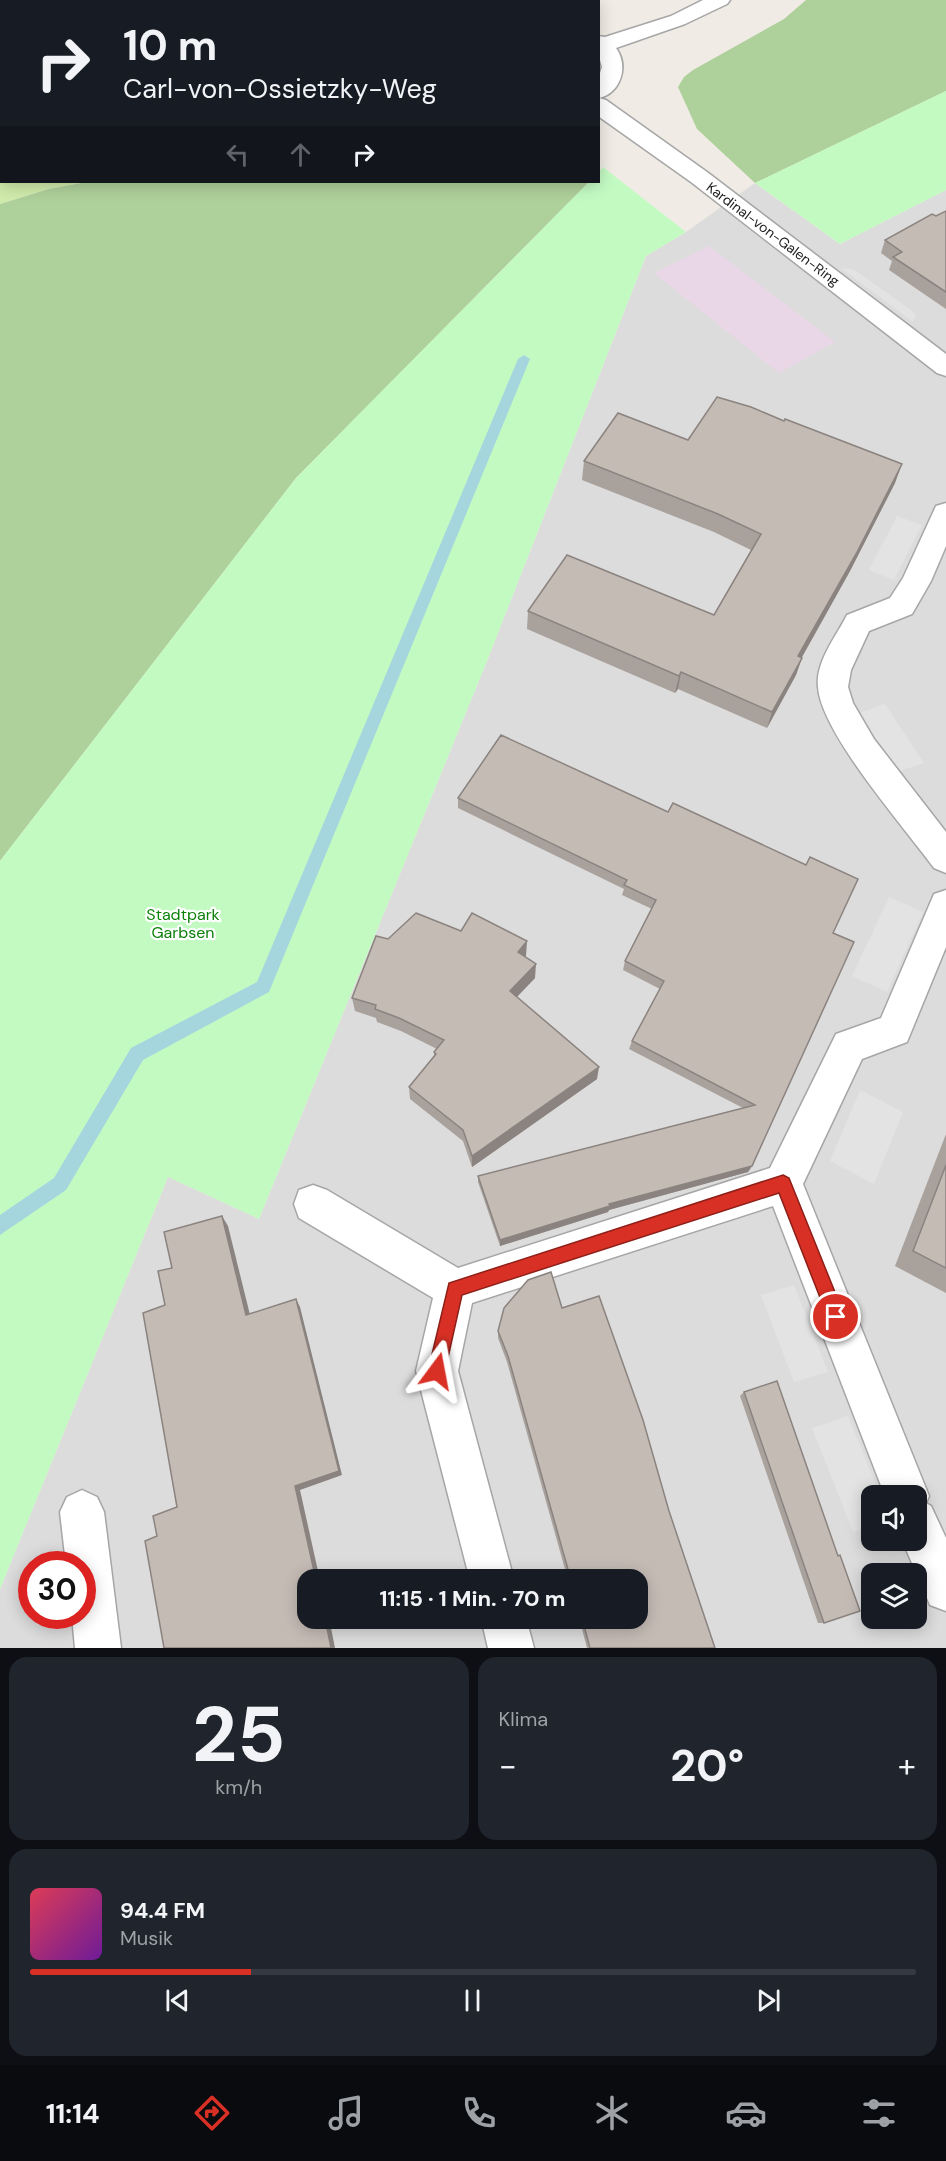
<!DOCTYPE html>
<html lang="de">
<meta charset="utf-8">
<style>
:root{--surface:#171b24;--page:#20242c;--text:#f1f3f6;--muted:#9ea1a6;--line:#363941;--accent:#d93025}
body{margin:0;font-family:"DM Sans",sans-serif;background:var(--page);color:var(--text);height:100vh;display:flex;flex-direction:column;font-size:22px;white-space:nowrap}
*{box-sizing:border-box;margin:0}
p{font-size:20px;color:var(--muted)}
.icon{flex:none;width:33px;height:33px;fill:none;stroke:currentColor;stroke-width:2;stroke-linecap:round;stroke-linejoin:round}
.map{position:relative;height:1648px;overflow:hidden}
.panel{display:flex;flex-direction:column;gap:9px;padding:9px;background:#0d0f14;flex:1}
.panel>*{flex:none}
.guide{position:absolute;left:0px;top:0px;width:600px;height:183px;box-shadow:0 3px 15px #0003;background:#171b24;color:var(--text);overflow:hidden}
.tools{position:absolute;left:861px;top:1485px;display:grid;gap:12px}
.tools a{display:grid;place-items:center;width:66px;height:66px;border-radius:12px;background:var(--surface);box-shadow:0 3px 15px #0003;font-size:30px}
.speed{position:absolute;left:18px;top:1551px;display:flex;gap:12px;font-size:30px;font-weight:700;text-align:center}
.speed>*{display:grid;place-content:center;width:78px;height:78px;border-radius:50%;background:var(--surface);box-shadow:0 3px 15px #0003;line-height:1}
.speed .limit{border:9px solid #d22;background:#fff;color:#111}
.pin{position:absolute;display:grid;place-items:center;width:51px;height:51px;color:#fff;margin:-26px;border:3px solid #fff;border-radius:50%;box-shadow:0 2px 6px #0007}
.me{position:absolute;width:66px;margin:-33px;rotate:13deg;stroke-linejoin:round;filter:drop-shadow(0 0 4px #0008)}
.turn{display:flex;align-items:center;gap:21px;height:126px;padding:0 24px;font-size:27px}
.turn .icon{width:78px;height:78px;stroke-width:2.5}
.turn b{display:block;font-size:42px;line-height:51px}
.lanes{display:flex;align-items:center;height:57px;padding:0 24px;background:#0003;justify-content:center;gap:30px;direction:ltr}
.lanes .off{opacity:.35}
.big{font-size:45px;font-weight:700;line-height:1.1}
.panel .card{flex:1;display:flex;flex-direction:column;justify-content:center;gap:9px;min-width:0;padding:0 21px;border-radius:18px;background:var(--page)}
.panel .dial{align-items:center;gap:0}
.dial b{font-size:78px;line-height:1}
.song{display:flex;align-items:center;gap:18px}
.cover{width:72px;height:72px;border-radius:9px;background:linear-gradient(135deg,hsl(350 70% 55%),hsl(280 70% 35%))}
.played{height:6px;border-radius:3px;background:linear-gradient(90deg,var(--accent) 25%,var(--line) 25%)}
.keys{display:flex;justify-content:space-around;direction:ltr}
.heat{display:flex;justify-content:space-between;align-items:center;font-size:33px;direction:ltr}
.panel .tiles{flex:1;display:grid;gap:9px;grid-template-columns:1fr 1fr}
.card:last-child{grid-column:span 2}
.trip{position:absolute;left:297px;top:1569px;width:351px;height:60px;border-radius:18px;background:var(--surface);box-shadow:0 3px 15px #0003;font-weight:700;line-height:60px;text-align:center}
.dock{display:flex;height:96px;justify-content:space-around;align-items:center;background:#090b0e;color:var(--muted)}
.dock .icon{width:42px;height:42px}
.dock .on{color:var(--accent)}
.dock b{font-size:27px;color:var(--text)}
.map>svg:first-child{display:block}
.residential{fill:#dddcdc;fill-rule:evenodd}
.commercial{fill:#f1d5d6}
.industrial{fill:#e9d7e7}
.grass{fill:#d0ebab}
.forest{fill:#aed09a}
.park{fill:#c3fac2}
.parking{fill:#e3e3e3}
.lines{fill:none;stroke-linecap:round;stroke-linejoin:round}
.stream{fill:#a5d6de;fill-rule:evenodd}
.minor-casing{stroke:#a6a6a6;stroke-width:3}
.minor{fill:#fff;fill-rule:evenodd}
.wall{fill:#a9a19c}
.shaded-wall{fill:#8a837f}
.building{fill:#c5bbb5;stroke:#8a837f;stroke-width:1.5}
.route{fill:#d93025;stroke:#8d1f18;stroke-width:1.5}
.labels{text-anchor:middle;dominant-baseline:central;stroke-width:4.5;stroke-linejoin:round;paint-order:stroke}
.far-street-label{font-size:14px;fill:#1f1f1f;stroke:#fff}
.park-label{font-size:16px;fill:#0b800a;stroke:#fff}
</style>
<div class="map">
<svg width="946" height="1648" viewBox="0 0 946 1648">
<rect width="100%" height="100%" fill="#f0ece5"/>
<path class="residential" d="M755 183 840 244 946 190V1648H0V1589L168 1177 259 1219 487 661 646 256 686 232ZM872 1496H916V1540H872ZM32 1564H82V1616H32ZM872 1574H916V1618H872ZM308 1580H638V1618H308Z"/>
<path class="commercial" d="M0 0H299L303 1 2 2 0 146Z"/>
<path class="industrial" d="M709 246 835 342 779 373 654 273Z"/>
<path class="grass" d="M0 178 2 182H87L49 189 0 204Z"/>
<g class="forest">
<path d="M806 0H946V91L755 183 697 129 678 87 684 77 693 70 784 19Z"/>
<path d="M87 182H589L296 478 0 861V204L49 189Z"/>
</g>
<g class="park">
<path d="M946 91V190L840 244 755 183Z"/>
<path d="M603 167 686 232 646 256 487 661 259 1219 168 1177 0 1589V861L296 478 589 182H598L599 172Z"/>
</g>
<g class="parking">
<path d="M841 268 855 270 916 314 913 322Z"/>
<path d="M897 516 922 525 894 580 869 570Z"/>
<path d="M885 704 924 763 897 772 859 713Z"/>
<path d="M889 897 923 912 887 992 852 976Z"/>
<path d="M860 1090 903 1112 874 1184 830 1161Z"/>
<path d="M794 1285 828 1372 794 1382 761 1295Z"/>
<path d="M848 1416 880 1495 872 1496 871 1526 853 1532 812 1428Z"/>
</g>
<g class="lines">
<path class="stream" d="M524 355 530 359 269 992 143 1060 66 1190 0 1235V1215L54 1178 131 1048 257 982 518 359Z"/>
<g class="minor-casing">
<g id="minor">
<path d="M439 0H461L462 2H440Z"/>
<path d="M703 0H730L727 4 685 24 616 48C629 66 621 93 599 98L606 100 707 172 946 354V376L937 373 691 182 598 116V79L602 67 598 53V36L605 37 671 16Z"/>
<rect x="0" y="151" width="2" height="14"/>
<path d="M946 503V546L931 581 912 614 869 631 851 670 848 687 853 703 874 739 946 832V873L934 868C905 828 821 733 818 687 815 662 837 635 847 615L890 598 903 578 936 506Z"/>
<path d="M946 890V947L907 1042 862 1059 803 1184 929 1496 926 1503 931 1506 946 1538V1611L930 1605 902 1540H916V1496H885L773 1206 472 1303 458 1371 514 1580H470L416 1371 433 1298 299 1218 294 1204 299 1190 313 1185 327 1190 458 1268 770 1168 836 1034 881 1018 934 894Z"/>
<path d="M82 1490 97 1497 104 1512 121 1648H75L72 1616H82V1564H66L60 1512 67 1497Z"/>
<path d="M481 1618H526L534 1648H488Z"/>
</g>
</g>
<use href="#minor" class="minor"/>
</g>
<g class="wall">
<path d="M946 211V309L889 270 892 261 881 253 885 240Z"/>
<path d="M688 440 895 483 850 571 802 657 796 675 767 728 678 689 675 693 527 629 528 611 714 615 751 550 714 532 582 480 584 461Z"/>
<path d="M458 798 833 933 752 1166 748 1172 609 1210 608 1212 500 1246 478 1182V1176L743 1108 629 1049 632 1041 660 989 623 970 625 961 652 909 622 895 624 889 458 808Z"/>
<path d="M461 931 526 956H525L535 978 517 997 597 1079 472 1167 463 1141 410 1099 409 1087 434 1056V1052L437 1049 401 1031 377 1022 376 1018 355 1011 352 998 388 939Z"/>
<path d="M946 1134V1293L895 1266Z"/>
<path d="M562 1308 669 1511 715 1648H587L579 1618H638V1580H568L507 1362 498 1338V1331Z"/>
<path d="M744 1392 824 1623H818L740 1396Z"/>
</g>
<g class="shaded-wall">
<path d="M197 0H209V2H194Z"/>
<path d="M902 464 895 483 850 571 793 673 798 656Z"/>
<path d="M802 658 796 675 767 728 772 712Z"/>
<path d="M681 672 678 689 675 693 679 676Z"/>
<path d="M527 941 526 956 517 966 518 952Z"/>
<path d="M536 964 535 978 509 1005 510 991Z"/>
<path d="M599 1067 597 1079 472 1167V1156Z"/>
<path d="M752 1166 748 1172 609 1210 608 1212 500 1246V1240L609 1204Z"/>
<path d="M222 1216 228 1226 252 1323 246 1315Z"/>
<path d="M296 1299 300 1307 342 1475 300 1490 320 1580H316L295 1486Z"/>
<path d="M325 1618H329L335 1648H331Z"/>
</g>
<g class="building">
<path d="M99 0H197L194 2H96Z"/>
<path d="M946 211V292L893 257 902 252 885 240 932 214 936 216Z"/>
<path d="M717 397 751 407 784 421 785 419 902 464 857 552 798 656 802 658 772 712 681 672 679 676 528 611 567 555 714 615 761 534 718 514 584 461 618 413 688 440Z"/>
<path d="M501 735 668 812 673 803 806 865 810 857 858 879 833 933 854 942 752 1166 609 1204 610 1206 500 1240 478 1176 755 1105 632 1041 664 981 625 961 656 900 624 885 627 880 458 798Z"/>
<path d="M416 913 461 931 472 913 527 941 518 952 536 964 510 991 599 1067 472 1156 463 1130 409 1087 436 1054 434 1052 444 1040 399 1018 375 1009 376 1005 352 998 376 936 388 939Z"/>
<path d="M946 1165V1268L913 1251Z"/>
<path d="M222 1216 246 1315 296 1299 339 1471 295 1486 316 1580H308V1618H325L331 1648H164L145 1541 157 1536 153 1516 177 1507 143 1313 165 1305 158 1271 172 1268 164 1232Z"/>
<path d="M551 1272 562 1308 599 1296 643 1420 669 1511 715 1648H590L582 1618H638V1580H571L508 1356 498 1331 504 1308 528 1280Z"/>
<path d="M777 1381 838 1556 840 1555 860 1611 824 1623 744 1392Z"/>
</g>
<path class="route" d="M783 1175 789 1178 845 1317 842 1323 836 1326 830 1323 779 1193 462 1295 445 1371 443 1377 437 1380 431 1377 428 1371 449 1283Z"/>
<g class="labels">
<g class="far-street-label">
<text transform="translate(773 234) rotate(37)">Kardinal-von-Galen-Ring</text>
</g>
<g class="park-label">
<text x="183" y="914">Stadtpark<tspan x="183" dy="18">Garbsen</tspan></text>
</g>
</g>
</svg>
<div class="tools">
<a><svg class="icon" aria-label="sound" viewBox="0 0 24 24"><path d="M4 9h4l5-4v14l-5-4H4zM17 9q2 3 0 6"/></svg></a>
<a><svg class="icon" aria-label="layers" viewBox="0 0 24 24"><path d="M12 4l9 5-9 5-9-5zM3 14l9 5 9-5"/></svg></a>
</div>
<div class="speed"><div class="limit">30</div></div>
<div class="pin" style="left:836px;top:1317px;background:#d93025"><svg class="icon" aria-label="arrive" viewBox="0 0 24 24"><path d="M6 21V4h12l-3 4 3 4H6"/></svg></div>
<svg class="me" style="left:437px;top:1371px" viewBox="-20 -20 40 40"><path d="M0-17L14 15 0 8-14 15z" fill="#d93025" stroke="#fff" stroke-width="4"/></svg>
<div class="trip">11:15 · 1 Min. · 70 m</div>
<div class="guide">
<div class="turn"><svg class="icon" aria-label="right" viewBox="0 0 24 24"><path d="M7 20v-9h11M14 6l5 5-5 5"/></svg><div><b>10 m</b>Carl-von-Ossietzky-Weg</div></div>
<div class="lanes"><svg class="icon off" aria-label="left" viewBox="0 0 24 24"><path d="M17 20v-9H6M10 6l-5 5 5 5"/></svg><svg class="icon off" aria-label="ahead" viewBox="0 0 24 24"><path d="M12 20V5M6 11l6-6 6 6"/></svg><svg class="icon" aria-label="right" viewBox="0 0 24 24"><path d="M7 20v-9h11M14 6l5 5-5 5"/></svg></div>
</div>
</div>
<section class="panel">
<div class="tiles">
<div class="card dial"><b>25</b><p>km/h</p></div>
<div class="card"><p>Klima</p>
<div class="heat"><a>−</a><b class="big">20°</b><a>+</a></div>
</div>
<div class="card">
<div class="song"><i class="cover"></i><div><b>94.4 FM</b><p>Musik</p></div></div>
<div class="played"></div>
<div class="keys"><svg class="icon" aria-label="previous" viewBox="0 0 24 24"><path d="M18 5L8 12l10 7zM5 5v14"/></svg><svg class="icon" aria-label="pause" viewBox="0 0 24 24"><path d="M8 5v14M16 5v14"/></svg><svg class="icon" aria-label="next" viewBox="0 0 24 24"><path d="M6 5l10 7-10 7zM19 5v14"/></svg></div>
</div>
</div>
</section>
<nav class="dock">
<b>11:14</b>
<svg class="icon on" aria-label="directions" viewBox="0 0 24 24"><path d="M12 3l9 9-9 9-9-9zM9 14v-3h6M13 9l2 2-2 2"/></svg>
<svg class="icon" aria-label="music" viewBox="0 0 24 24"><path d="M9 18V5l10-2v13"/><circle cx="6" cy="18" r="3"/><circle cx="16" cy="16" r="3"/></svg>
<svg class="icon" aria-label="phone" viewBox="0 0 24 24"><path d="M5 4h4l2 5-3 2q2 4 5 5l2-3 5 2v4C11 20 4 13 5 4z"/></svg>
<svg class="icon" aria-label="climate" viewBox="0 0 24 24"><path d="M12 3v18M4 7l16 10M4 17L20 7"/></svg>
<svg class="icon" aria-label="car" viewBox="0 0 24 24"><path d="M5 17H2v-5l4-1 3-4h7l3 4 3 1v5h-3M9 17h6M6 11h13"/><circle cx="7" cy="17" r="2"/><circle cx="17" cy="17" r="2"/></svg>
<svg class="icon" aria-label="filters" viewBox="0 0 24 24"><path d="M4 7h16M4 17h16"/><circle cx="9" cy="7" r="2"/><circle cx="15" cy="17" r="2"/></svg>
</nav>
